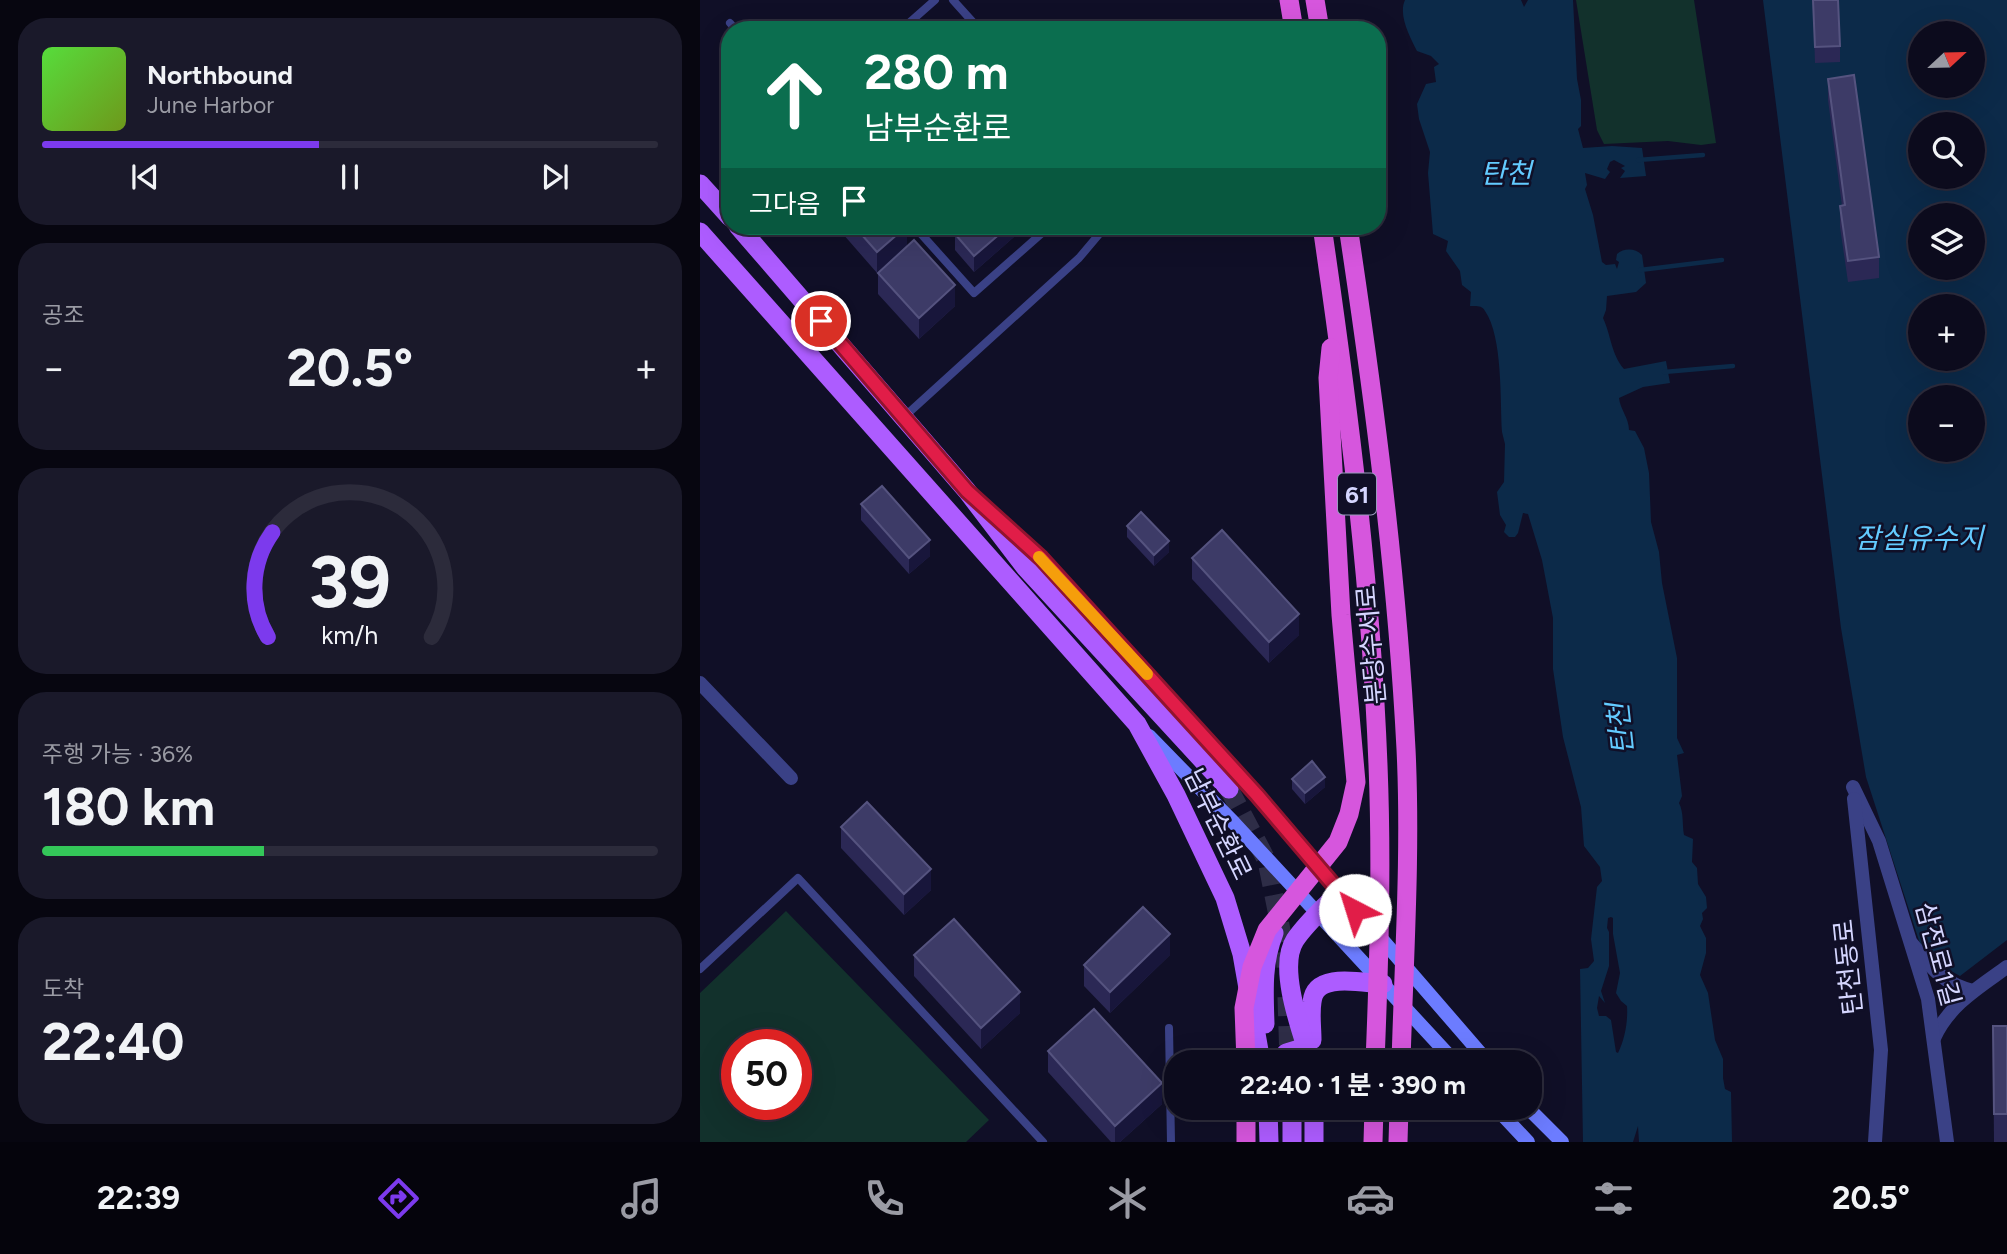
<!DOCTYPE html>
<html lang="ko">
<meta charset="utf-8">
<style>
:root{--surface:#0c0b1d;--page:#1a192a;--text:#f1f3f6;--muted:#9a9ba4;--line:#2c2b3b;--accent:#7c3aed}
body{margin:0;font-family:Figtree,"Noto Sans KR",sans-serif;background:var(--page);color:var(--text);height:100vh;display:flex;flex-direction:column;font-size:26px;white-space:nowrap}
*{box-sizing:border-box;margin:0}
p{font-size:23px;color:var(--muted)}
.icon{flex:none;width:38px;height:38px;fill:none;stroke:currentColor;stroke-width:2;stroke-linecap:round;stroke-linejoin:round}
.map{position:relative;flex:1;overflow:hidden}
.drawer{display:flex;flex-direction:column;gap:18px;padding:18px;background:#070610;width:700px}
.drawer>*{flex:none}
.hud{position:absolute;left:21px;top:21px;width:665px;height:214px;border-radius:28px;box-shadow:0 7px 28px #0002,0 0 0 2px var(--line);background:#0b6e4f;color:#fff;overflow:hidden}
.needle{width:46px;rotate:68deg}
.tools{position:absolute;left:1208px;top:21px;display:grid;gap:14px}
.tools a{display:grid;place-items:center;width:77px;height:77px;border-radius:50%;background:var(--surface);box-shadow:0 7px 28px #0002,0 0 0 2px var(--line);font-size:35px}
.speed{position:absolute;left:21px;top:1029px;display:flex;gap:14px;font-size:35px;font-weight:700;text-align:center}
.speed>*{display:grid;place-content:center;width:91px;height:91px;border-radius:50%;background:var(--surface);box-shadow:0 7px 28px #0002,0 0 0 2px var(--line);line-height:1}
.speed .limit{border:10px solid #d22;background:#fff;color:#111}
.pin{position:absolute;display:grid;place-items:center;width:60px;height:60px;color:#fff;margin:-30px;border:4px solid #fff;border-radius:50%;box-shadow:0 2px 7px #0007}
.me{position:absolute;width:77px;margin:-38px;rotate:320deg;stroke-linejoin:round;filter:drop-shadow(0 0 5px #0008)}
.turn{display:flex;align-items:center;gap:24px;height:147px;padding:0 28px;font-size:32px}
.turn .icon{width:91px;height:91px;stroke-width:2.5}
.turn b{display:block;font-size:49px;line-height:60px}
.then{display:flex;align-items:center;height:66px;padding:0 28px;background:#0003;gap:14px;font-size:26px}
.big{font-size:52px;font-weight:700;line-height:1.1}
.drawer .tile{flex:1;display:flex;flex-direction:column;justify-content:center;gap:10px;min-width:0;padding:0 24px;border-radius:28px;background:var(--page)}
.drawer .dial{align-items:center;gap:0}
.dial svg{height:182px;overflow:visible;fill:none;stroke:var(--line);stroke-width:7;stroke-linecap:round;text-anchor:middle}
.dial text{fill:var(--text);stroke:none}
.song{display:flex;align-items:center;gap:21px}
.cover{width:84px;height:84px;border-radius:10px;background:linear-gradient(135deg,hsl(110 70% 55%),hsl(80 70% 35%))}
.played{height:7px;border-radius:4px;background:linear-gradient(90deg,var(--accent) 45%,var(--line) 45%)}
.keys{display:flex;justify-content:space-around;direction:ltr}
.heat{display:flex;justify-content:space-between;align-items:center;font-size:38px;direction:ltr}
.charge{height:10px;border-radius:5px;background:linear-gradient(90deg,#34c759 36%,var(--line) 0)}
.trip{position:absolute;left:464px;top:1050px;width:378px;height:70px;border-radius:28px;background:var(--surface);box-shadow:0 7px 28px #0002,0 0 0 2px var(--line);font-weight:700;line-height:70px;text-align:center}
.tab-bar{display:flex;height:112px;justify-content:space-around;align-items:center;background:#05040c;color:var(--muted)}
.tab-bar .icon{width:49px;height:49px}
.tab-bar .current{color:var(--accent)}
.tab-bar b{font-size:32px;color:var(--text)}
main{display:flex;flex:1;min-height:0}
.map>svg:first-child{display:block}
.green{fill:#12312c;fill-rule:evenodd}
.water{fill:#0c2a49;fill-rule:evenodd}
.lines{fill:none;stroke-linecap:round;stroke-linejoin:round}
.stream{stroke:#0c2a49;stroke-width:4.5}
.primary-tunnel{stroke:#2e2d47;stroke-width:19;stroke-dasharray:19 10;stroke-linecap:butt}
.service{stroke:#3a4186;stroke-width:8}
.minor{stroke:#3a4186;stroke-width:14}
.tertiary{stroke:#3a4186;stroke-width:14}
.secondary{stroke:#6c7cff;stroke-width:14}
.primary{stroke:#ad5cff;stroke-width:19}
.trunk{stroke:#d656dd;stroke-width:19}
.wall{fill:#2b2855}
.shaded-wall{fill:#18163b}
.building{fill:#3d3b67;stroke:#55537f;stroke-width:2}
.route-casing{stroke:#92132f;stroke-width:18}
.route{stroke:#e11d48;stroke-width:12}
.slow{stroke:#f59e0b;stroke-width:12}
.labels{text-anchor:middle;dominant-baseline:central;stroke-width:5;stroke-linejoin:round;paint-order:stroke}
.shield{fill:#100f27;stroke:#9a9abe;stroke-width:2}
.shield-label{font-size:24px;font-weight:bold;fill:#d5d6ff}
.street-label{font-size:26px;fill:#d5d6ff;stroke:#100f27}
.water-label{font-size:28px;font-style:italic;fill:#63cbff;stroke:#100f27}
</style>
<main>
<section class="drawer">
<div class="tile">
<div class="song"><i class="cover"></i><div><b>Northbound</b><p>June Harbor</p></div></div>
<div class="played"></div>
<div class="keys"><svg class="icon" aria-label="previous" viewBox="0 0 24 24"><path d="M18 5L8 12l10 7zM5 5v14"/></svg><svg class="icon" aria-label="pause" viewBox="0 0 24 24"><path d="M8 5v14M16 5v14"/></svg><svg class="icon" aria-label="next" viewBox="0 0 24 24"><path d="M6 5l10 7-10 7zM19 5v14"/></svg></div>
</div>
<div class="tile"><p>공조</p>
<div class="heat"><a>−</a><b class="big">20.5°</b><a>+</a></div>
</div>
<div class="tile dial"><svg viewBox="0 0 100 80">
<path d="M14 69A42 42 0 1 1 86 69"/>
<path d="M14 69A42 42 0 0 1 16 23" stroke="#7c3aed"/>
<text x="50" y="56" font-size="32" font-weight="700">39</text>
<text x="50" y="72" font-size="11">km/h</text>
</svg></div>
<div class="tile"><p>주행 가능 · 36%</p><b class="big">180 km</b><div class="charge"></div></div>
<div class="tile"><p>도착</p><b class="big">22:40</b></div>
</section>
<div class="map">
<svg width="1307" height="1142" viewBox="0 0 1307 1142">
<rect width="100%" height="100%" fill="#100f27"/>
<g class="green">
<path d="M876 0H994L1016 143 1001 145 968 141 904 144 897 130Z"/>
<path d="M86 911 289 1120 266 1142H0V993ZM37 1045H96V1104H37Z"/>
</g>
<g class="water">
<path d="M705 0H821L824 7 828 0H873L877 79 881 100V126L878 129 883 148 912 146 942 148 946 176 920 178 925 171 921 168 925 166 914 160 910 162 907 169 910 172 905 179 885 173 887 185 885 189 893 215 902 262 906 265 915 264 917 269 919 262 916 260 917 254C924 248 935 248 942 255L946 283 936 292 907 296 906 310 903 318C911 335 911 354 924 369L966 361 970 383 943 387 919 398C920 409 929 418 929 430L935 431 944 448 949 473 951 522 959 552 962 583 977 658V738L984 753 977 755 982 796 979 803C984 813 982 824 984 835L993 839 992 862 997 868 998 884 1006 897 1007 908 1002 913 1003 919 1000 926 1006 938V953L1000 975 1008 993 1015 1040 1023 1059V1078L1025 1089 1031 1092 1032 1142H939L938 1126 933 1142H883L880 969 888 968 894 961 891 939 897 887 902 881 900 867 884 846 881 807 863 737 853 669V618L842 560 828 514 823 513 818 533 815 537H809L804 532 806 525 800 515 797 492 804 482 805 444 802 432C800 400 803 337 785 311 782 305 776 306 770 306L771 292 762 285 760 271 746 251 748 241 733 234 728 173 730 152 719 119 717 104 726 84 736 82 734 67 739 64 731 56 717 51C710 37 698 15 705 0ZM911 917 913 918V934L920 973 916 993 921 1001 927 1006C928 1021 925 1039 918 1053L916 1052 911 1020 906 1016H899L897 1008 899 996 905 1003 901 991 909 966V932L907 928 908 918Z"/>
<path d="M1063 0H1307V940L1260 976 1224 956 1166 777 1141 628ZM1220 33H1272V86H1220ZM1220 124H1272V177H1220ZM1220 215H1272V268H1220ZM1220 306H1272V359H1220ZM1220 397H1272V450H1220Z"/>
</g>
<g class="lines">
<g class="stream">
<path d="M938 160 1003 155"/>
<path d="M940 270 1022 260"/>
<path d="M964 372 1033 366"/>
</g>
<g class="primary-tunnel">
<path d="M529 789 567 861 584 945 586 967"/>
<path d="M587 997 589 1062"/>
</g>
<g class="service">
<path d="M253 0 280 30"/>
<path d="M30 23 36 30"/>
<path d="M201 30 235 0"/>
<path d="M214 226 274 293 350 226"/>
<path d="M204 417 379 258 406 226"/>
<path d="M0 969 98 878 343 1142"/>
<path d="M469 1028 471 1142"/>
</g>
<g class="minor">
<path d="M0 683 91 778"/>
<path d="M1212 944C1231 967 1243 984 1273 991"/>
<path d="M1234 1038C1249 1005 1278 988 1307 967"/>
</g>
<g class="tertiary">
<path d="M1153 787 1179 841 1228 999 1247 1142"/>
<path d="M1154 799 1181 1050 1175 1142"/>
</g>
<g class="secondary">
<path d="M294 515 341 558 557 795 788 1062"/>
<path d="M449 736 534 823 755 1062"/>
<path d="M796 1108 828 1142"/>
<path d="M828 1108 862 1142"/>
</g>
<g class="primary">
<path d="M0 184 30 217"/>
<path d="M38 226 267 491 325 567 529 789"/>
<path d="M0 232 437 724 476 795 525 898 542 954 561 1062"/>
<path d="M565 1024C564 992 562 963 574 933"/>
<path d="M612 1040C612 1028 610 1014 612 1002 615 971 662 983 683 984"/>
<path d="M580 1062 586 1053 599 1049 604 1052 609 1062"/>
<path d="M611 1062C602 1033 577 968 595 940 607 922 625 907 639 892"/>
<path d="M568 1108 569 1142"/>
<path d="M592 1108V1142"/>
<path d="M614 1108V1142"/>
</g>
<g class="trunk">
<path d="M589 0 594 30"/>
<path d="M615 0 620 30"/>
<path d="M622 226C648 404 671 584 678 765 682 864 679 963 675 1062"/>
<path d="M648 226C674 399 697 574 706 749 711 853 704 958 701 1062"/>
<path d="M546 1062 544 1008 552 967 567 930 638 842 649 814 656 782 641 615 628 378 631 348"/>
<path d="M546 1108V1142"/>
<path d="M673 1142 674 1108"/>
<path d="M698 1142 699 1108"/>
</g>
</g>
<g class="wall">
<path d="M1113 0 1140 46V62L1115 63Z"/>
<path d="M1128 79 1179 257V278L1148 282 1140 227V206H1142L1128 100Z"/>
<path d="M136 226H206L207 247 255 306 219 339 178 294V273L201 253 177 273Z"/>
<path d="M315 226V236L274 272 255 250V234Z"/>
<path d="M161 504 230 556 209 574 161 520Z"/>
<path d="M427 526 469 552 454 566 427 537Z"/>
<path d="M492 558 599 635 569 663 492 579Z"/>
<path d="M592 779 625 787 605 804 592 789Z"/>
<path d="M141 827 231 890 204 915 141 848Z"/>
<path d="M214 955 320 1013 281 1049 214 976Z"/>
<path d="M470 955 410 1013 384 986V965Z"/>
<path d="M1293 1026H1307V1142H1294Z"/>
<path d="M348 1051 462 1104 420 1142H411L348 1072Z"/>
</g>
<g class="shaded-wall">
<path d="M207 226V248L177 273V252Z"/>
<path d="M309 226H315V236L274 272V256Z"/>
<path d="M255 285V306L219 339V318Z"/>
<path d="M230 540V556L209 574V558Z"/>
<path d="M469 541V552L454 566V555Z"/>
<path d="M599 614V635L569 663V642Z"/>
<path d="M625 777V787L605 804V793Z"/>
<path d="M231 869V890L204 915V894Z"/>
<path d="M470 934V955L410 1013V992Z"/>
<path d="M320 992V1013L281 1049V1028Z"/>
<path d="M462 1083V1104L420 1142H415V1126Z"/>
</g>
<g class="building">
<path d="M1113 0H1138L1140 46 1115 47Z"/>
<path d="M1154 75 1179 257 1148 261 1140 206 1145 205 1128 79Z"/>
<path d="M154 226H207L177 252Z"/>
<path d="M264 226H309L274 256 255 234Z"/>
<path d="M214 240 255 285 219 318 178 273Z"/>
<path d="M182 486 230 540 209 558 161 504Z"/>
<path d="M441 512 469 541 454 555 427 526Z"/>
<path d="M522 530 599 614 569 642 492 558Z"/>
<path d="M612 761 625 777 605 793 592 779Z"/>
<path d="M167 802 231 869 204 894 141 827Z"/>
<path d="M443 907 470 934 410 992 384 965Z"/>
<path d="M254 919 320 992 281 1028 214 955Z"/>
<path d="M394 1009 462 1083 415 1126 348 1051Z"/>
<path d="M1293 1026H1307V1114H1294Z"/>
</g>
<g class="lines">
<g class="route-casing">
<path id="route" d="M121 321 267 491 341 558 557 795 655 910"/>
</g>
<use href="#route" class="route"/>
<path class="slow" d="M339 557 447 674"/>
</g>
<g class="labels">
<rect class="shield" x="638" y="473.5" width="38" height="41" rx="5"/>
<g class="shield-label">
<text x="657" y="494">61</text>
</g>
<g class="street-label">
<text transform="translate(671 645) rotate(-95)">분당수서로</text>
<text transform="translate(518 824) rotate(64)">남부순환로</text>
<text transform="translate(1238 954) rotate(75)">삼전로1길</text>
<text transform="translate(1148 967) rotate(-96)">탄천동로</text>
</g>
<g class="water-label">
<text x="806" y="173">탄천</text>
<text x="1219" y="538">잠실유수지</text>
<text transform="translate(920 729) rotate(-96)">탄천</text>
</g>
</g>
</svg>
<div class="tools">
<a><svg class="needle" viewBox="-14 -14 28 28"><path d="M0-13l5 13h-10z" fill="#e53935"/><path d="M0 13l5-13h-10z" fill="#9a9ba4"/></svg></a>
<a><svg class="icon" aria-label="search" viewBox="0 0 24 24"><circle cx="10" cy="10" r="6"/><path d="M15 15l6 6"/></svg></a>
<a><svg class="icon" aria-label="layers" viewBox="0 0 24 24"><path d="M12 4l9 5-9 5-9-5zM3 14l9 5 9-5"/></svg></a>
<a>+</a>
<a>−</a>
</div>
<div class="speed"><div class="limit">50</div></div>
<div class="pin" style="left:121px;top:321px;background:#d93025"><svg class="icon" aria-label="arrive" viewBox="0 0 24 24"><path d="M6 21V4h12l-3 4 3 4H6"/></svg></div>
<svg class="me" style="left:655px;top:910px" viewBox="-20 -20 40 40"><circle r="19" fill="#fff"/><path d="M0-13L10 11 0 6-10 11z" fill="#e11d48"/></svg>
<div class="trip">22:40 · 1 분 · 390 m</div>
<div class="hud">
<div class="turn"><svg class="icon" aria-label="ahead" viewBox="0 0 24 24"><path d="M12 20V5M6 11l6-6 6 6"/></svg><div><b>280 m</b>남부순환로</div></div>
<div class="then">그다음<svg class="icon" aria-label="arrive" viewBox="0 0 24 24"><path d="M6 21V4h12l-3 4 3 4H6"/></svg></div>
</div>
</div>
</main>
<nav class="tab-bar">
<b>22:39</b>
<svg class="icon current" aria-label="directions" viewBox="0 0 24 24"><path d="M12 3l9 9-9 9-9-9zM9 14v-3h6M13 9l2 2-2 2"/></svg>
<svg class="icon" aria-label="music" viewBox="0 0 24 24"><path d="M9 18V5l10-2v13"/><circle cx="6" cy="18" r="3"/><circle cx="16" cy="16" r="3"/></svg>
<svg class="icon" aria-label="phone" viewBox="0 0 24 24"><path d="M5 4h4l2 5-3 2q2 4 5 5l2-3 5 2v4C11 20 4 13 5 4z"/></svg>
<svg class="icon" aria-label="climate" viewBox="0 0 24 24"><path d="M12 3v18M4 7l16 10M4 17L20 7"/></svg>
<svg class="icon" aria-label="car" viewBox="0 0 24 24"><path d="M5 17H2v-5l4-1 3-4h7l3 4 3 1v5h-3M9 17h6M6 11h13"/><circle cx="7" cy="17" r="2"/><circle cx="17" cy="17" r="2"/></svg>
<svg class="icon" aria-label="filters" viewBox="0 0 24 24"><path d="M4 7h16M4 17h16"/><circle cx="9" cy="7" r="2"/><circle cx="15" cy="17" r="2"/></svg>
<b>20.5°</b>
</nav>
